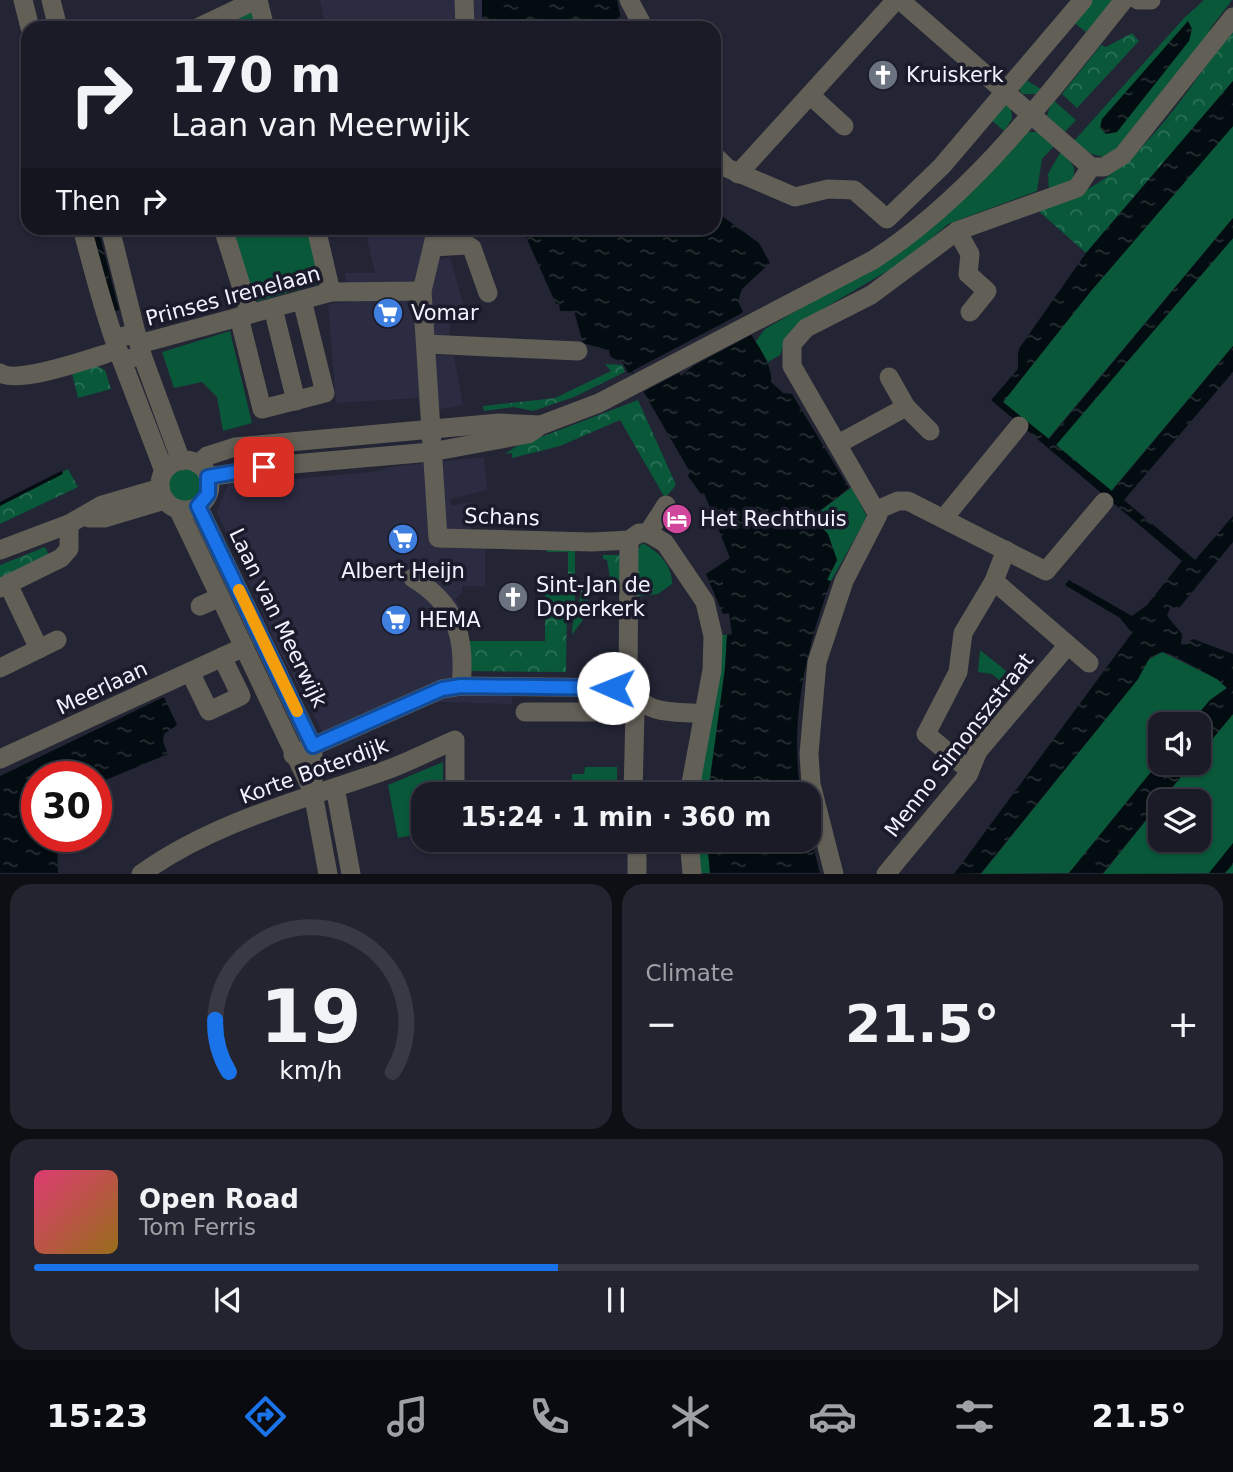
<!DOCTYPE html>
<meta charset="utf-8">
<style>
:root{--surface:#1a1b27;--page:#23242f;--text:#f1f3f6;--muted:#9fa1a7;--line:#383944;--accent:#1a73e8}
body{margin:0;font-family:"DejaVu Sans",sans-serif;background:var(--page);color:var(--text);height:100vh;display:flex;flex-direction:column;font-size:26px;white-space:nowrap}
*{box-sizing:border-box;margin:0}
p{font-size:23px;color:var(--muted)}
.icon{flex:none;width:38px;height:38px;fill:none;stroke:currentColor;stroke-width:2;stroke-linecap:round;stroke-linejoin:round}
.map{position:relative;height:874px;overflow:hidden}
.side{display:flex;flex-direction:column;gap:10px;padding:10px;background:#0e0f15;flex:1}
.side>*{flex:none}
.top-card{position:absolute;left:21px;top:21px;width:700px;height:214px;border-radius:21px;box-shadow:0 2px 5px #0004,0 0 0 2px var(--line);background:#1a1b27;color:var(--text);overflow:hidden}
.fabs{position:absolute;left:1148px;top:712px;display:grid;gap:14px}
.fabs a{display:grid;place-items:center;width:63px;height:63px;border-radius:14px;background:var(--surface);box-shadow:0 2px 5px #0004,0 0 0 2px var(--line);font-size:35px}
.speed{position:absolute;left:21px;top:761px;display:flex;gap:14px;font-size:35px;font-weight:700;text-align:center}
.speed>*{display:grid;place-content:center;width:91px;height:91px;border-radius:50%;background:var(--surface);box-shadow:0 2px 5px #0004,0 0 0 2px var(--line);line-height:1}
.speed .limit{border:10px solid #d22;background:#fff;color:#111}
.pin{position:absolute;display:grid;place-items:center;width:60px;height:60px;color:#fff;margin:-30px;border-radius:14px;box-shadow:0 4px 10px #0006}
.me{position:absolute;width:77px;margin:-38px;rotate:271deg;stroke-linejoin:round;filter:drop-shadow(0 0 5px #0008)}
.turn{display:flex;align-items:center;gap:24px;height:147px;padding:0 35px;font-size:32px}
.turn .icon{width:91px;height:91px;stroke-width:2.5}
.turn b{display:block;font-size:49px;line-height:60px}
.then{display:flex;align-items:center;height:66px;padding:0 35px;background:#0003;gap:14px;font-size:26px}
.big{font-size:52px;font-weight:600;line-height:1.1}
.side .tile{flex:1;display:flex;flex-direction:column;justify-content:center;gap:10px;min-width:0;padding:0 24px;border-radius:21px;background:var(--page)}
.side .dial{align-items:center;gap:0}
.dial svg{height:182px;overflow:visible;fill:none;stroke:var(--line);stroke-width:7;stroke-linecap:round;text-anchor:middle}
.dial text{fill:var(--text);stroke:none}
.song{display:flex;align-items:center;gap:21px}
.cover{width:84px;height:84px;border-radius:10px;background:linear-gradient(135deg,hsl(340 70% 55%),hsl(40 70% 35%))}
.played{height:7px;border-radius:4px;background:linear-gradient(90deg,var(--accent) 45%,var(--line) 45%)}
.keys{display:flex;justify-content:space-around;direction:ltr}
.heat{display:flex;justify-content:space-between;align-items:center;font-size:38px;direction:ltr}
.side .tiles{flex:1;display:grid;gap:10px;grid-template-columns:1fr 1fr}
.tile:last-child{grid-column:span 2}
.trip{position:absolute;left:411px;top:782px;width:410px;height:70px;border-radius:21px;background:var(--surface);box-shadow:0 2px 5px #0004,0 0 0 2px var(--line);font-weight:600;line-height:70px;text-align:center}
.dock{display:flex;height:112px;justify-content:space-around;align-items:center;background:#0a0b10;color:var(--muted)}
.dock .icon{width:49px;height:49px}
.dock .on{color:var(--accent)}
.dock b{font-size:32px;color:var(--text)}
.map>svg:first-child{display:block}
.built{fill:#2b2c42}
.green{fill:#085839}
.forest{fill:url(#forest-crowns)}
.water{fill:url(#water-ripples)}
.pier{fill:#232434}
.lines{fill:none;stroke-linecap:round;stroke-linejoin:round}
.stream{stroke:#030c10;stroke-width:3.5}
.minor{stroke:#615f56;stroke-width:19}
.route-casing{stroke:#114b97;stroke-width:18}
.route{stroke:#1a73e8;stroke-width:12}
.slow{stroke:#f59e0b;stroke-width:12}
.labels{text-anchor:middle;dominant-baseline:central;stroke-width:7;stroke-linejoin:round;paint-order:stroke}
.poi-label{font-size:21px;fill:#f2f3fe;stroke:#1a1a2a;text-anchor:start}
.street-label{font-size:21px;fill:#f2f3fe;stroke:#1a1a2a}
</style>
<div class="map">
<svg width="1233" height="874" viewBox="0 0 1233 874">
<defs>
<pattern id="forest-crowns" width="20" height="18" patternUnits="userSpaceOnUse" patternTransform="scale(1.75)"><rect width="20" height="18" fill="#085839"/><path d="M2 6a3 3 0 1 1 6 0M12 15a3 3 0 1 1 6 0" fill="none" stroke="#2c7057"/></pattern>
<pattern id="water-ripples" width="26" height="14" patternUnits="userSpaceOnUse" patternTransform="scale(1.75)"><rect width="26" height="14" fill="#030c10"/><path d="M2 4q2-2 4 0t4 0M15 11q2-2 4 0t4 0" fill="none" stroke="#283034"/></pattern>
</defs>
<rect width="100%" height="100%" fill="#232434"/>
<g class="built">
<path d="M320 0H482L483 28H326Z"/>
<path d="M365 228H459L445 232 440 260 450 257 464 308 451 311 449 336 434 355 454 356 463 405 420 413 418 398 336 403 328 304 350 302 345 273H375Z"/>
<path d="M484 457 487 490 450 499 451 506 471 502V529L485 547V586H462V593L455 599 468 620 456 626 461 685 513 687 512 704 440 702 322 731 278 648 217 512 232 474 255 471 270 481 381 471 388 467Z"/>
</g>
<g class="green">
<path d="M1092 0H1113L1086 32 1073 22Z"/>
<path d="M1204 0H1232L1210 29 1214 33 1140 127 1107 158 1092 154 1073 142 1184 18Z"/>
<path d="M255 9 260 28H215Z"/>
<path d="M1026 80 1041 89 1036 94H1022L1019 88Z"/>
<path d="M1052 99 1076 120 1065 132 1047 116Z"/>
<path d="M1003 100 1011 108 1012 119 1004 131 989 118Z"/>
<path d="M1233 126V218L1047 440 1003 402 1091 291Z"/>
<path d="M1028 132H1038L1056 144 1042 159 1037 191 948 224 906 260 799 323 788 334 780 355 768 362 755 342 765 329 889 257Z"/>
<path d="M1061 151C1072 162 1079 169 1070 183L1049 191 1048 174Z"/>
<path d="M228 228H309L321 283 251 303Z"/>
<path d="M1233 238V346L1111 491 1056 445Z"/>
<path d="M230 331 252 423 223 431 217 397 202 382 174 388 162 352Z"/>
<circle cx="185" cy="485" r="16"/>
<path d="M852 487 867 517 831 581 827 580 837 560 812 517Z"/>
<path d="M642 543C658 550 673 567 672 584L658 594 640 575 635 554Z"/>
<path d="M721 635H727L725 668 708 794H694Z"/>
<path d="M980 650 1010 674 1003 683 992 674 978 672Z"/>
<path d="M1162 652 1217 679 1227 688 1210 700 1190 724H1160V761L1069 873 981 874 1138 679 1145 662Z"/>
<path d="M1233 714V873L1103 874 1160 803V840H1199V802L1161 801 1192 763H1199V755Z"/>
<path d="M443 762V794H424L423 833 398 838 388 785Z"/>
<path d="M585 767H617V794H571L572 774H584Z"/>
<path d="M693 840H707L710 873H698Z"/>
</g>
<g class="forest">
<path d="M1233 28V81L1086 253 1035 208C1049 204 1064 201 1076 195 1145 164 1189 87 1233 28Z"/>
<path d="M1132 33 1139 41 1077 108 1062 94 1101 45 1106 47Z"/>
<path d="M605 364 622 365 625 372 574 397 533 411 514 407 484 411 483 406 555 398 611 371Z"/>
<path d="M97 366 105 370 111 389 78 398 72 373Z"/>
<path d="M638 400 676 485 665 498 620 420 560 446 512 458V453L505 454 515 447Z"/>
<path d="M68 469 78 487 0 524V504Z"/>
<path d="M45 547 50 557 0 581V565Z"/>
<path d="M547 547H575V600L567 612 566 672 468 671 466 641H545V594H568V552H547Z"/>
<path d="M603 555H621L622 590 611 584 607 560 603 559Z"/>
<path d="M638 564 640 575 658 594 634 597Z"/>
<path d="M581 588 589 602 601 609 584 618 572 635C572 613 581 607 581 588Z"/>
</g>
<g class="water">
<path d="M482 0H617L623 28H482Z"/>
<path d="M1188 21 1192 29 1189 41 1117 132 1106 134 1100 128 1102 119Z"/>
<path d="M1233 81V126L1091 291 1003 402 1049 439 1233 218V238L1056 445 1112 491 1233 346V372L1124 500 1195 560 1233 516V542L1180 607 1170 608 1167 616 1182 634 1181 644 1184 645 1193 639 1233 654V714L1199 755V724H1190L1210 700 1227 688 1217 679 1170 654 1162 652 1150 657 1138 679 981 873 954 874 1132 633 1120 618 1065 585 1069 580 1132 616 1147 605 1182 561 991 400 1018 369V350L1086 253Z"/>
<path d="M714 213 717 218 722 216 759 243 770 263 742 289 738 301 743 312 739 315C749 335 773 360 771 382L783 393 792 394 849 488 812 517 828 534 837 560 827 580 831 581C806 648 789 723 801 794H708L725 668 727 635 732 634 729 613 723 614 706 574 730 558 704 493 701 494 688 476 690 472 632 372 628 373 623 363 611 357 608 350 583 343 574 311H560L559 304H556L522 228H714Z"/>
<path d="M86 228H98L119 310 109 313Z"/>
<path d="M164 697 177 725 164 734 163 742 168 754 96 784V777H37V836L57 837 58 873H0V776Z"/>
<path d="M1160 761 1192 763 1103 873H1069Z"/>
<path d="M809 831 820 873H710L707 840H808Z"/>
<path d="M1233 843V864L1225 873H1209Z"/>
</g>
<path class="pier" d="M746 311 743 316 753 334 693 366 681 376 679 373 643 392 632 371Z"/>
<g class="lines">
<path class="stream" d="M0 504 61 473"/>
<g class="minor">
<path d="M23 0 30 28"/>
<path d="M51 0 58 28"/>
<path d="M258 0 265 28"/>
<path d="M464 0 465 28"/>
<path d="M629 0 644 28"/>
<path d="M900 0 1091 167H1104L1123 155 1233 17"/>
<path d="M1138 0H1151"/>
<path d="M197 28 256 0"/>
<path d="M810 95 844 126"/>
<path d="M714 155 727 168 795 197 828 189 854 190 887 219 942 166 1083 0"/>
<path d="M738 174 896 0"/>
<path d="M82 228C94 272 105 317 122 361L142 355 136 333 114 339"/>
<path d="M110 228 136 333"/>
<path d="M223 228 250 314"/>
<path d="M316 228 331 292"/>
<path d="M437 228 422 291 438 538 592 542 629 540 639 533H648L665 543 705 602 713 636 712 670 689 794"/>
<path d="M957 231 970 254 968 274 987 291 970 312"/>
<path d="M433 247 467 245 472 248 488 293"/>
<path d="M273 308 296 401"/>
<path d="M239 317 262 409 325 393 302 300"/>
<path d="M139 344 331 292 422 291"/>
<path d="M426 344 578 351"/>
<path d="M142 355 181 461"/>
<path d="M122 361 164 471"/>
<path d="M0 373C19 385 94 357 118 350"/>
<path d="M906 407 930 431"/>
<path d="M838 444 906 407 889 377"/>
<circle cx="185" cy="485" r="25"/>
<path d="M198 464 207 456 235 447 499 423 541 425 599 403 873 260C974 195 1049 93 1124 0"/>
<path d="M208 477 293 464 431 452 528 434 537 428"/>
<path d="M198 506 313 746V793L328 874"/>
<path d="M178 509 313 792"/>
<path d="M877 510 898 501H908L1046 571 1104 502"/>
<path d="M89 518H105L165 500"/>
<path d="M944 518 1019 426"/>
<path d="M648 533 666 505"/>
<path d="M0 550 69 524 102 505 160 488"/>
<path d="M1006 550 994 581 1089 663"/>
<path d="M413 578C456 604 466 637 461 686"/>
<path d="M8 584 39 649"/>
<path d="M0 588 61 558 69 549V524"/>
<path d="M200 606 220 597"/>
<path d="M0 668 57 640"/>
<path d="M190 672 209 711 241 696 222 657"/>
<path d="M628 688 629 540"/>
<path d="M631 692C650 716 675 711 703 714"/>
<path d="M525 712H635"/>
<path d="M293 755 442 689 461 686 628 688"/>
<path d="M0 759 244 647"/>
<path d="M970 771 926 734 958 672 963 633 994 581"/>
<path d="M633 794 635 712 639 703"/>
<path d="M337 798 351 874"/>
<path d="M689 840 692 874"/>
<path d="M637 873V840"/>
<path d="M141 874C216 820 307 799 392 768 413 760 434 749 455 740V794"/>
<path d="M834 874 811 784 809 754 817 662 844 581 878 515 792 366V344L806 328 871 295 957 231 1077 188 1091 167"/>
<path d="M886 874 968 775 978 751 1068 645"/>
</g>
</g>
<g class="lines">
<g class="route-casing">
<path id="route" d="M264 467 208 477V494L198 506 313 746 442 689 461 686 613 688"/>
</g>
<use href="#route" class="route"/>
<path class="slow" d="M239 590 297 711"/>
</g>
<defs>
<g id="church-disc" transform="scale(1.575)"><circle r="9.5" fill="#6b7280" stroke="#1a1a2a"/><path d="M-1.2-6h2.4v3.5h3.3v2.4h-3.3V6h-2.4V-.1h-3.3v-2.4h3.3Z" fill="#fff"/></g>
<g id="supermarket-disc" transform="scale(1.575)"><circle r="9.5" fill="#3f7fe0" stroke="#1a1a2a"/><path d="M-6-5.5h2.5l.6 2H6L4.5 2H-2.5L-4.4-4H-6ZM-1.5 3.2a1.3 1.3 0 1 0 .1 0ZM3 3.2a1.3 1.3 0 1 0 .1 0Z" fill="#fff"/></g>
<g id="hotel-disc" transform="scale(1.575)"><circle r="9.5" fill="#d1479c" stroke="#1a1a2a"/><path d="M-6-4.5h1.5V1H6V5H4.5V3h-9V5H-6ZM-4 0a1.8 1.8 0 1 1 3.6 0ZM.5 0V-2.5h3Q6-2.5 6 0Z" fill="#fff"/></g>
</defs>
<g fill-rule="evenodd">
<use href="#church-disc" x="883" y="75"/>
<use href="#supermarket-disc" x="388" y="313"/>
<use href="#hotel-disc" x="677" y="519"/>
<use href="#supermarket-disc" x="403" y="539"/>
<use href="#church-disc" x="513" y="597"/>
<use href="#supermarket-disc" x="396" y="620"/>
</g>
<g class="labels">
<g class="poi-label">
<text x="906" y="75">Kruiskerk</text>
<text x="411" y="313">Vomar</text>
<text x="700" y="519">Het Rechthuis</text>
<text x="403" y="571" text-anchor="middle">Albert Heijn</text>
<text x="536" y="585">Sint-Jan de<tspan x="536" dy="24">Doperkerk</tspan></text>
<text x="419" y="620">HEMA</text>
</g>
<g class="street-label">
<text transform="translate(233 296) rotate(-15)">Prinses Irenelaan</text>
<text transform="translate(502 517) rotate(2)">Schans</text>
<text transform="translate(278 618) rotate(64)">Laan van Meerwijk</text>
<text transform="translate(102 688) rotate(-25)">Meerlaan</text>
<text transform="translate(959 745) rotate(-52)">Menno Simonszstraat</text>
<text transform="translate(314 771) rotate(-20)">Korte Boterdijk</text>
</g>
</g>
</svg>
<div class="fabs">
<a><svg class="icon" aria-label="sound" viewBox="0 0 24 24"><path d="M4 9h4l5-4v14l-5-4H4zM17 9q2 3 0 6"/></svg></a>
<a><svg class="icon" aria-label="layers" viewBox="0 0 24 24"><path d="M12 4l9 5-9 5-9-5zM3 14l9 5 9-5"/></svg></a>
</div>
<div class="speed"><div class="limit">30</div></div>
<div class="pin" style="left:264px;top:467px;background:#d93025"><svg class="icon" aria-label="arrive" viewBox="0 0 24 24"><path d="M6 21V4h12l-3 4 3 4H6"/></svg></div>
<svg class="me" style="left:613px;top:688px" viewBox="-20 -20 40 40"><circle r="19" fill="#fff"/><path d="M0-13L10 11 0 6-10 11z" fill="#1a73e8"/></svg>
<div class="trip">15:24 · 1 min · 360 m</div>
<div class="top-card">
<div class="turn"><svg class="icon" aria-label="right" viewBox="0 0 24 24"><path d="M7 20v-9h11M14 6l5 5-5 5"/></svg><div><b>170 m</b>Laan van Meerwijk</div></div>
<div class="then">Then<svg class="icon" aria-label="right" viewBox="0 0 24 24"><path d="M7 20v-9h11M14 6l5 5-5 5"/></svg></div>
</div>
</div>
<section class="side">
<div class="tiles">
<div class="tile dial"><svg viewBox="0 0 100 80">
<path d="M14 69A42 42 0 1 1 86 69"/>
<path d="M14 69A42 42 0 0 1 8 46" stroke="#1a73e8"/>
<text x="50" y="56" font-size="32" font-weight="700">19</text>
<text x="50" y="72" font-size="11">km/h</text>
</svg></div>
<div class="tile"><p>Climate</p>
<div class="heat"><a>−</a><b class="big">21.5°</b><a>+</a></div>
</div>
<div class="tile">
<div class="song"><i class="cover"></i><div><b>Open Road</b><p>Tom Ferris</p></div></div>
<div class="played"></div>
<div class="keys"><svg class="icon" aria-label="previous" viewBox="0 0 24 24"><path d="M18 5L8 12l10 7zM5 5v14"/></svg><svg class="icon" aria-label="pause" viewBox="0 0 24 24"><path d="M8 5v14M16 5v14"/></svg><svg class="icon" aria-label="next" viewBox="0 0 24 24"><path d="M6 5l10 7-10 7zM19 5v14"/></svg></div>
</div>
</div>
</section>
<nav class="dock">
<b>15:23</b>
<svg class="icon on" aria-label="directions" viewBox="0 0 24 24"><path d="M12 3l9 9-9 9-9-9zM9 14v-3h6M13 9l2 2-2 2"/></svg>
<svg class="icon" aria-label="music" viewBox="0 0 24 24"><path d="M9 18V5l10-2v13"/><circle cx="6" cy="18" r="3"/><circle cx="16" cy="16" r="3"/></svg>
<svg class="icon" aria-label="phone" viewBox="0 0 24 24"><path d="M5 4h4l2 5-3 2q2 4 5 5l2-3 5 2v4C11 20 4 13 5 4z"/></svg>
<svg class="icon" aria-label="climate" viewBox="0 0 24 24"><path d="M12 3v18M4 7l16 10M4 17L20 7"/></svg>
<svg class="icon" aria-label="car" viewBox="0 0 24 24"><path d="M5 17H2v-5l4-1 3-4h7l3 4 3 1v5h-3M9 17h6M6 11h13"/><circle cx="7" cy="17" r="2"/><circle cx="17" cy="17" r="2"/></svg>
<svg class="icon" aria-label="filters" viewBox="0 0 24 24"><path d="M4 7h16M4 17h16"/><circle cx="9" cy="7" r="2"/><circle cx="15" cy="17" r="2"/></svg>
<b>21.5°</b>
</nav>
